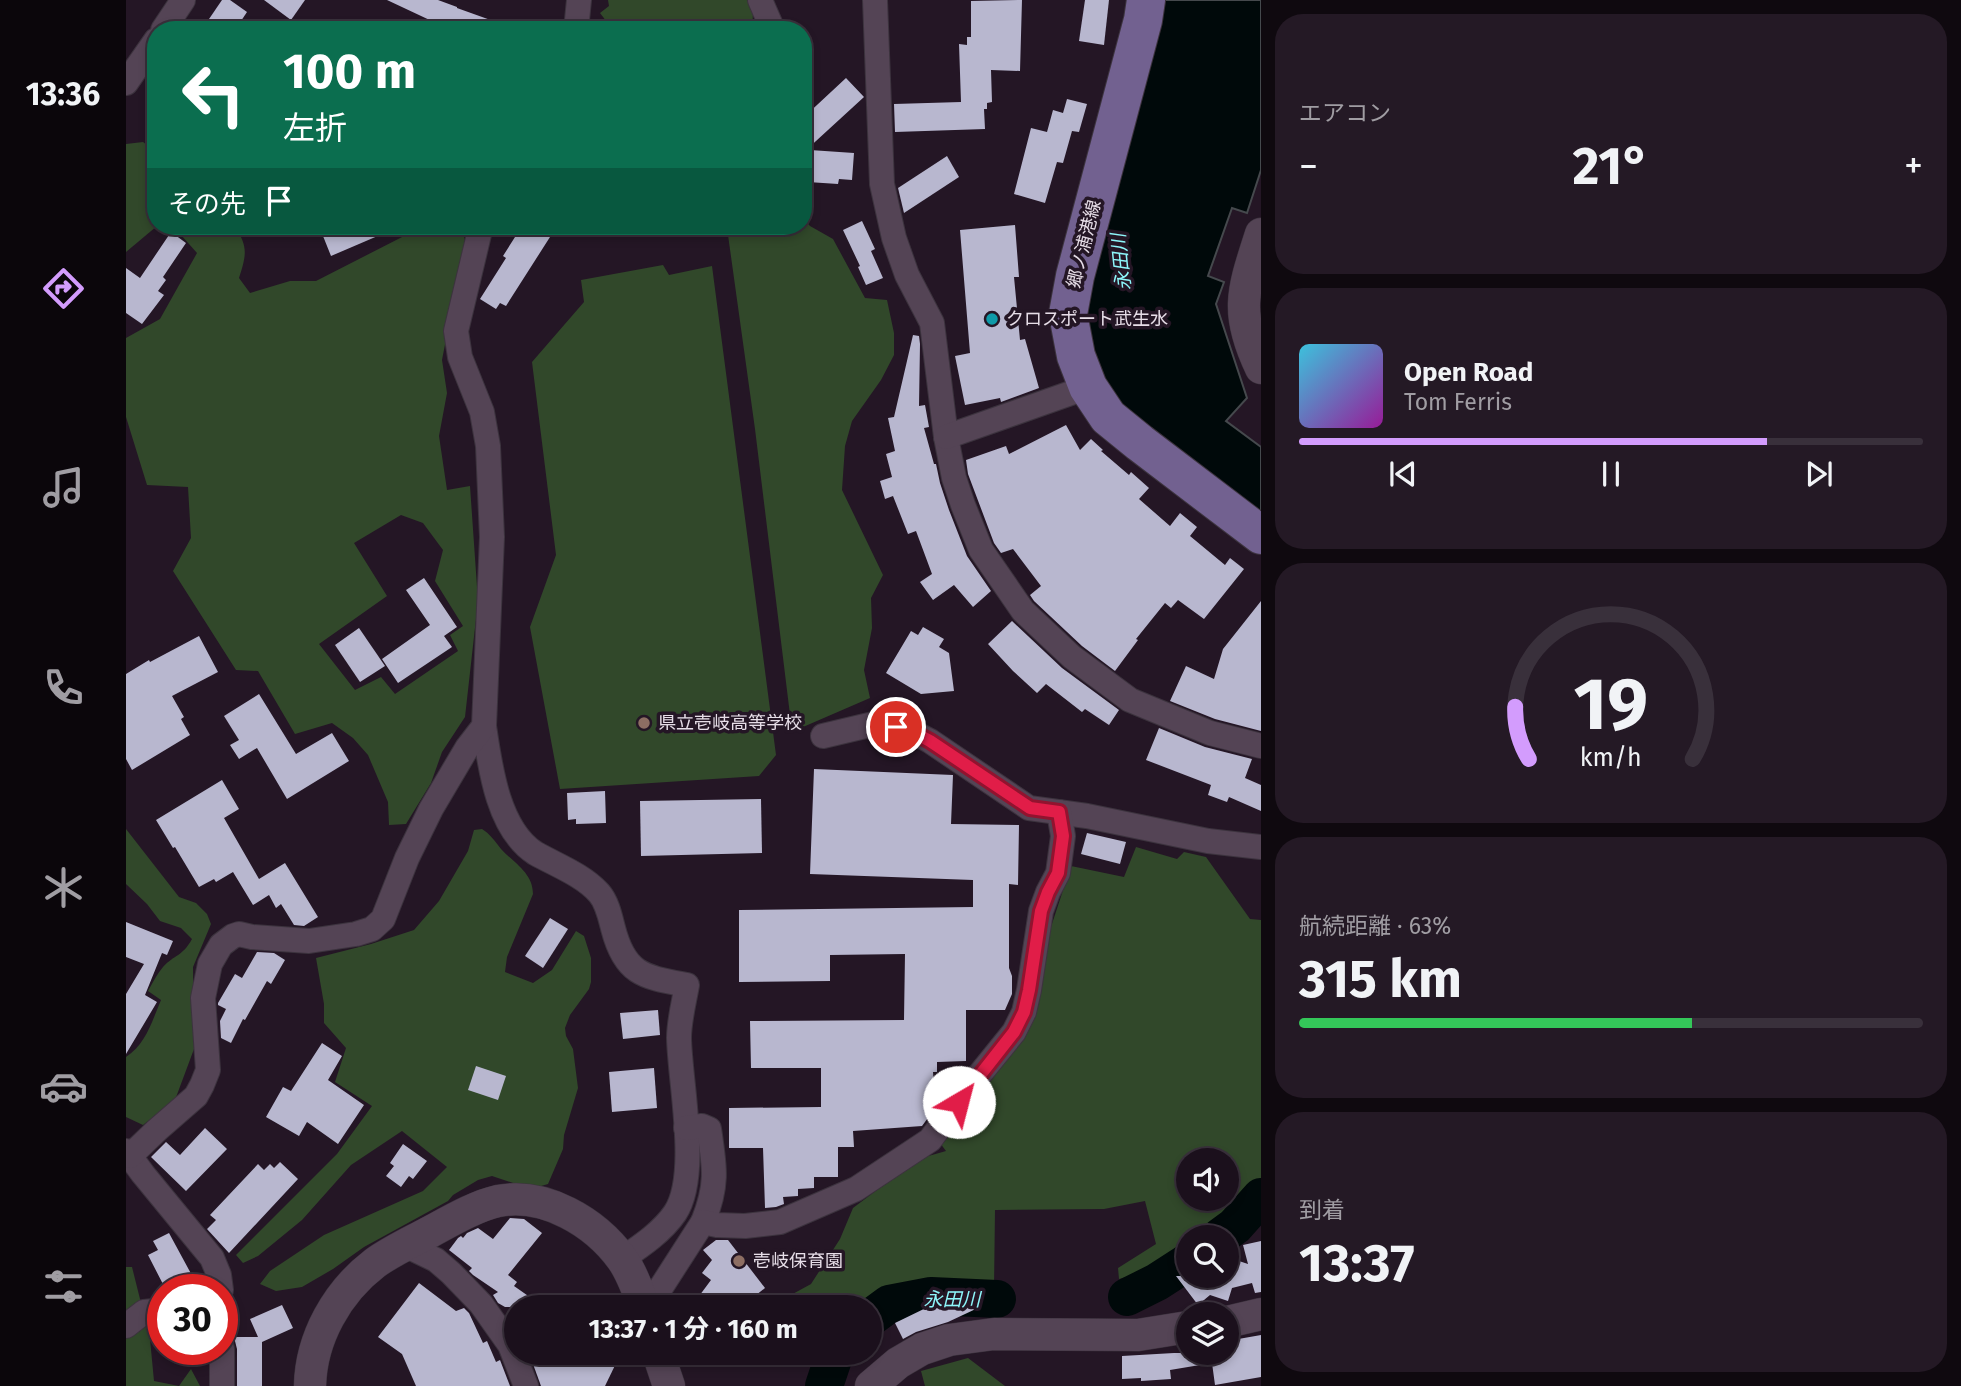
<!DOCTYPE html>
<html lang="ja">
<meta charset="utf-8">
<style>
:root{--surface:#1b101c;--page:#241925;--text:#f1f3f6;--muted:#a09da3;--line:#39303b;--accent:#d39cfd}
body{margin:0;font-family:"Fira Sans","Noto Sans JP",sans-serif;background:var(--page);color:var(--text);height:100vh;display:flex;flex-direction:column;font-size:26px;white-space:nowrap}
*{box-sizing:border-box;margin:0}
p{font-size:23px;color:var(--muted)}
.icon{flex:none;width:38px;height:38px;fill:none;stroke:currentColor;stroke-width:2;stroke-linecap:round;stroke-linejoin:round}
.map{position:relative;flex:1;overflow:hidden}
.details{display:flex;flex-direction:column;gap:14px;padding:14px;background:#0f090f;width:700px}
.details>*{flex:none}
.banner{position:absolute;left:21px;top:21px;width:665px;height:214px;border-radius:28px;box-shadow:0 4px 10px #0003,0 0 0 2px var(--line);background:#0b6e4f;color:#fff;overflow:hidden}
.buttons{position:absolute;left:1050px;top:1148px;display:grid;gap:14px}
.buttons a{display:grid;place-items:center;width:63px;height:63px;border-radius:50%;background:var(--surface);box-shadow:0 4px 10px #0003,0 0 0 2px var(--line);font-size:35px}
.speed{position:absolute;left:21px;top:1274px;display:flex;gap:14px;font-size:35px;font-weight:700;text-align:center}
.speed>*{display:grid;place-content:center;width:91px;height:91px;border-radius:50%;background:var(--surface);box-shadow:0 4px 10px #0003,0 0 0 2px var(--line);line-height:1}
.speed .limit{border:10px solid #d22;background:#fff;color:#111}
.pin{position:absolute;display:grid;place-items:center;width:60px;height:60px;color:#fff;margin:-30px;border:4px solid #fff;border-radius:50%;box-shadow:0 2px 7px #0007}
.me{position:absolute;width:77px;margin:-38px;rotate:37deg;stroke-linejoin:round;filter:drop-shadow(0 0 5px #0008)}
.turn{display:flex;align-items:center;gap:24px;height:147px;padding:0 21px;font-size:32px}
.turn .icon{width:91px;height:91px;stroke-width:2.5}
.turn b{display:block;font-size:49px;line-height:60px}
.then{display:flex;align-items:center;height:66px;padding:0 21px;background:#0003;gap:14px;font-size:26px}
.big{font-size:52px;font-weight:700;line-height:1.1}
.details .tile{flex:1;display:flex;flex-direction:column;justify-content:center;gap:10px;min-width:0;padding:0 24px;border-radius:28px;background:var(--page)}
.details .dial{align-items:center;gap:0}
.dial svg{height:182px;overflow:visible;fill:none;stroke:var(--line);stroke-width:7;stroke-linecap:round;text-anchor:middle}
.dial text{fill:var(--text);stroke:none}
.song{display:flex;align-items:center;gap:21px}
.cover{width:84px;height:84px;border-radius:10px;background:linear-gradient(135deg,hsl(190 70% 55%),hsl(300 70% 35%))}
.played{height:7px;border-radius:4px;background:linear-gradient(90deg,var(--accent) 75%,var(--line) 75%)}
.keys{display:flex;justify-content:space-around;direction:ltr}
.heat{display:flex;justify-content:space-between;align-items:center;font-size:38px;direction:ltr}
.charge{height:10px;border-radius:5px;background:linear-gradient(90deg,#34c759 63%,var(--line) 0)}
.trip{position:absolute;left:378px;top:1295px;width:378px;height:70px;border-radius:35px;background:var(--surface);box-shadow:0 4px 10px #0003,0 0 0 2px var(--line);font-weight:700;line-height:70px;text-align:center}
main{display:flex;flex:1;min-height:0}
.menu{display:flex;flex-direction:column;width:126px;justify-content:space-around;align-items:center;background:#0b060b;color:var(--muted)}
.menu .icon{width:49px;height:49px}
.menu .on{color:var(--accent)}
.menu b{font-size:32px;color:var(--text)}
.map>svg:first-child{display:block}
.green{fill:#31482a;fill-rule:evenodd}
.water{fill:#00090a;stroke:#45494d;stroke-width:2}
.lines{fill:none;stroke-linecap:round;stroke-linejoin:round}
.river{stroke:#00090a;stroke-width:38}
.building{fill:#b8b7cf}
.minor-casing{stroke:#3c333e;stroke-width:26}
.tertiary-casing{stroke:#3c333e;stroke-width:33}
.primary-casing{stroke:#3c333e;stroke-width:40}
.minor{stroke:#544455;stroke-width:24}
.tertiary{stroke:#544455;stroke-width:32}
.primary{stroke:#726190;stroke-width:38}
.route-casing{stroke:#92132f;stroke-width:18}
.route{stroke:#e11d48;stroke-width:12}
.culture-dot{fill:#0f9aa8;stroke:#241625;stroke-width:2.5}
.education-dot{fill:#8d6e63;stroke:#241625;stroke-width:2.5}
.labels{text-anchor:middle;dominant-baseline:central;stroke-width:7;stroke-linejoin:round;paint-order:stroke}
.street-label{font-size:18px;fill:#e7dee8;stroke:#241625}
.poi-label{font-size:18px;fill:#e7dee8;stroke:#241625;text-anchor:start}
.water-label{font-size:19px;font-style:italic;fill:#8ef7fb;stroke:#241625}
</style>
<main>
<nav class="menu">
<b>13:36</b>
<svg class="icon on" aria-label="directions" viewBox="0 0 24 24"><path d="M12 3l9 9-9 9-9-9zM9 14v-3h6M13 9l2 2-2 2"/></svg>
<svg class="icon" aria-label="music" viewBox="0 0 24 24"><path d="M9 18V5l10-2v13"/><circle cx="6" cy="18" r="3"/><circle cx="16" cy="16" r="3"/></svg>
<svg class="icon" aria-label="phone" viewBox="0 0 24 24"><path d="M5 4h4l2 5-3 2q2 4 5 5l2-3 5 2v4C11 20 4 13 5 4z"/></svg>
<svg class="icon" aria-label="climate" viewBox="0 0 24 24"><path d="M12 3v18M4 7l16 10M4 17L20 7"/></svg>
<svg class="icon" aria-label="car" viewBox="0 0 24 24"><path d="M5 17H2v-5l4-1 3-4h7l3 4 3 1v5h-3M9 17h6M6 11h13"/><circle cx="7" cy="17" r="2"/><circle cx="17" cy="17" r="2"/></svg>
<svg class="icon" aria-label="filters" viewBox="0 0 24 24"><path d="M4 7h16M4 17h16"/><circle cx="9" cy="7" r="2"/><circle cx="15" cy="17" r="2"/></svg>
</nav>
<div class="map">
<svg width="1135" height="1386" viewBox="0 0 1135 1386">
<rect width="100%" height="100%" fill="#241625"/>
<g class="green">
<path d="M482 0H622L627 14 626 30H487L474 13 483 6Z"/>
<path d="M17 142 30 152 31 226 0 252V144Z"/>
<path d="M677 218 684 226 707 239 739 298 761 300 768 333V355L755 380 726 421 719 446 716 490 757 575 745 598 746 628 738 670 744 698 677 727 665 723 629 429 602 235 589 226 553 232 550 226H677Z"/>
<path d="M47 226H108C123 246 120 256 113 278L124 293 164 281H190L280 235 281 226H336L339 241 316 360 321 393 313 436 321 490 344 486 352 601 339 717 316 752 305 783 280 824 263 825 262 802 242 755 227 738 206 723 169 734 132 671 110 670 47 571 65 538 62 487 21 485 0 417V338L34 319 71 253ZM275 515 297 523 317 550 309 581 337 626 324 635 332 651 269 694 255 677 229 690 193 644 261 596 228 543Z"/>
<path d="M537 265 543 275 586 266 650 755 633 776 434 789 404 627 430 555 406 362 458 302 455 280Z"/>
<path d="M0 829 53 897 70 903 81 914 85 924 67 967 68 1049 49 1100 17 1125 0 1117V1057C20 1044 26 1021 35 1000L22 991C27 982 31 974 37 967 49 954 56 957 66 939L55 928 34 921 21 904 0 884Z"/>
<path d="M356 829C364 834 369 841 375 849 388 863 407 873 407 894L381 957 379 972 407 983 426 970 450 931 458 936 465 958V982L463 989 444 1015 439 1028 440 1036 447 1049 452 1088 438 1135 437 1149 422 1184 405 1189 366 1176 352 1180 327 1195 322 1201 238 1247 207 1269 176 1287 150 1291 134 1284 144 1271 198 1235 297 1191 321 1167 276 1131 225 1165 176 1220 132 1256 117 1263 110 1255 211 1154 246 1106 209 1082 220 1048 198 1023V1004L190 958 245 944 288 930 313 901 342 851 348 830Z"/>
<path d="M1010 847 1051 859 1058 852 1080 857 1124 919 1135 920V1186L1105 1221 1082 1237H1062V1252L1043 1265 993 1279 992 1268 1030 1244 1019 1201 978 1209 869 1210 868 1288 769 1291 736 1307H681L663 1296 685 1284 714 1239 727 1208 792 1159 820 1151 814 1143 903 1029 921 939 945 866 998 877ZM1062 1160H1101V1199H1062Z"/>
<path d="M0 1267H6L24 1339 28 1381 53 1386 65 1369 74 1386H0Z"/>
<path d="M842 1358 879 1386H799L795 1371Z"/>
</g>
<path class="water" d="M1037 0H1135V170L1121 213 1106 208 1082 276 1098 282 1090 304 1121 398 1100 421 1135 447V518L1038 447 979 387 958 329 961 291Z"/>
<g class="lines">
<g class="river">
<path d="M1094 1237 1109 1226 1135 1197"/>
<path d="M1001 1297 1031 1282 1062 1262"/>
<path d="M744 1318 763 1304 805 1296 871 1299"/>
<path d="M698 1386 709 1353"/>
</g>
</g>
<g class="building">
<path d="M96 0H104L121 12 109 30H98L83 19Z"/>
<path d="M138 0H179L165 20Z"/>
<path d="M261 0H312L331 7V8L384 27V30H307L310 23Z"/>
<path d="M896 0 894 71 865 70 866 102 861 103V109H858L859 129 769 132 768 104 835 102 833 44 841 45V37H845V1Z"/>
<path d="M959 0H983L978 45 953 41Z"/>
<path d="M720 78 738 97 678 152 679 129 677 127V118Z"/>
<path d="M941 99 961 104 953 132 946 131 937 163 931 162 919 203 888 194 905 128 921 132 927 110 937 113Z"/>
<path d="M684 150 728 153 726 180 713 179 712 184 682 182Z"/>
<path d="M821 156 833 177 778 213 772 188Z"/>
<path d="M736 221 749 249 745 251 757 278 740 285 732 267 734 266 717 230Z"/>
<path d="M889 225 893 277H888L894 340 899 339 913 388 875 402 874 398 839 405 829 356 844 353 834 230Z"/>
<path d="M193 226H275L205 256Z"/>
<path d="M396 226H431L380 306 374 303 370 309 354 299 380 258 377 256Z"/>
<path d="M45 232 60 243 37 277 40 280 32 291 38 295 16 324 0 313V268L14 278Z"/>
<path d="M787 335 793 336 794 344 793 406 799 405 803 427 798 428 808 464H810L814 483 823 510 841 556 865 591 847 607 828 585 807 600 794 582 806 574 790 531 782 534 767 496 759 499 754 481 766 477 760 454 769 451 762 418 768 417Z"/>
<path d="M940 425 954 450 965 439 977 450 975 451 1003 475 1005 472 1023 488 1013 499 1044 526 1054 513 1071 527 1064 536 1099 565 1104 558 1118 569 1078 619 1052 600 1045 608 1039 603 1010 639 1012 640 989 671 956 646 908 601 904 595 915 586 887 549 875 553 868 543 842 474 840 460 880 446 883 454Z"/>
<path d="M298 578 331 627 318 636 326 647 272 683 256 659 304 625 280 590Z"/>
<path d="M1135 601V731L1089 719 1044 701 1060 666 1088 679 1097 649Z"/>
<path d="M886 621 936 668 993 710 983 725 959 709 956 712 920 684 911 693 887 671 862 644Z"/>
<path d="M797 627 818 639 813 647 823 653 828 691 795 694 760 673 785 631 792 635Z"/>
<path d="M233 628 259 666 234 682 209 645Z"/>
<path d="M73 636 92 672 46 696 58 717 55 719 64 735 6 770 0 759V674L23 660 24 662Z"/>
<path d="M133 694 170 754 206 733 223 761 161 799 131 748 113 759 104 745 113 740 98 716Z"/>
<path d="M1033 728 1079 747 1126 759 1119 778 1135 785V811L1103 797 1101 802 1082 795 1085 785 1020 760Z"/>
<path d="M688 769 827 775 825 824 893 825 892 885 883 884V968L886 976V994L879 1010H840V1061L811 1062V1072H807L810 1107 796 1126 727 1131 728 1147H712V1177H688V1188L672 1189V1196L657 1197 658 1204 650 1207 639 1208 637 1148H603V1108L695 1107V1068H625L624 1021 778 1020 779 954 704 955V981L613 982V910L847 907V880L684 874Z"/>
<path d="M96 780 113 809 98 818 133 879 159 863 192 917 178 926 168 925 155 904 150 908 143 895 127 905 107 872 90 882 88 879 73 887 49 847 47 848 30 820Z"/>
<path d="M479 791 480 823 450 824V819L442 820 441 793Z"/>
<path d="M635 799 636 853 515 856 514 801Z"/>
<path d="M961 833 1000 842 994 864 955 854Z"/>
<path d="M424 918 442 929 417 968 399 956Z"/>
<path d="M0 922 47 941 41 955 36 953 19 995 31 1002 0 1054V994L18 964 0 957Z"/>
<path d="M131 952 148 953 159 960 145 984 141 981 119 1020 117 1019 105 1043 95 1038 94 1021 100 1009 92 1005V1003L109 974 116 978Z"/>
<path d="M532 1010 534 1035 497 1039 494 1013Z"/>
<path d="M196 1043 216 1056 202 1080 238 1105 212 1144 181 1122 173 1136 140 1117 157 1087 165 1091Z"/>
<path d="M350 1066 380 1076 372 1100 342 1090Z"/>
<path d="M528 1068 531 1108 486 1112 483 1072Z"/>
<path d="M79 1128 101 1149 60 1191 25 1157 40 1142 54 1155Z"/>
<path d="M277 1144 301 1161 287 1179 283 1176 275 1187 260 1176 268 1166 264 1163Z"/>
<path d="M154 1162 172 1179 103 1253 81 1229 90 1220 84 1215 132 1164 138 1170 144 1164 148 1168Z"/>
<path d="M384 1218 398 1219 416 1233 382 1275 391 1282 388 1286 418 1307H379L372 1303 367 1295 372 1292 347 1275 343 1271 346 1268 323 1250 332 1238 335 1236 337 1238 341 1233 352 1228 367 1239Z"/>
<path d="M43 1233 69 1281 52 1290H40L22 1255 32 1250 27 1241Z"/>
<path d="M590 1240H602L639 1288 615 1307H565L585 1280 576 1273 586 1260 577 1250Z"/>
<path d="M1135 1241V1292L1129 1293 1126 1283 1106 1288 1102 1301 1084 1295 1072 1305 1050 1276H1101V1257L1122 1264 1117 1245Z"/>
<path d="M293 1283 330 1311 338 1308 343 1313 357 1343 361 1341 370 1362 374 1360 384 1386H290L276 1354 252 1337Z"/>
<path d="M156 1305 167 1328 136 1342V1386H111V1349L108 1337H132L124 1319Z"/>
<path d="M806 1305 854 1307 822 1322 790 1332 777 1339 769 1323Z"/>
<path d="M1135 1335V1377L1089 1385 1086 1363 1044 1370 1045 1379 1015 1381V1378L996 1379V1356L1048 1353H1101V1341Z"/>
<path d="M403 1353H495L479 1386H415Z"/>
</g>
<g class="lines">
<g class="minor-casing">
<g id="minor">
<path d="M634 0 647 30"/>
<path d="M749 0 756 184 768 238 781 275 806 323 820 437 828 478 837 505 855 550 897 611 946 657 1004 700 1084 733 1135 746"/>
<path d="M37 30 57 0"/>
<path d="M450 30 453 0"/>
<path d="M0 83 30 40"/>
<path d="M820 437 962 387"/>
<path d="M358 726C364 767 372 829 409 853 430 865 457 875 473 893 481 902 484 916 487 928 499 975 518 977 561 985 558 1002 553 1021 553 1038 554 1084 574 1175 549 1213 536 1232 515 1246 496 1259"/>
<path d="M697 736 756 722 785 731 804 741 903 808 961 816 1082 841 1135 847"/>
<path d="M560 1128 576 1126 583 1129C589 1168 592 1185 577 1222"/>
<path d="M0 1151 17 1174 86 1258 93 1275 95 1290"/>
<path d="M4 1156 31 1130 70 1096 76 1085 82 1070 77 998 84 964 95 945 107 936 113 934 126 937 183 941 230 934 246 929 257 919 281 858 305 809 341 748 358 726 366 537 362 446 356 412 334 357 330 331 355 226"/>
<path d="M279 1245 310 1260 325 1273 355 1304 384 1345 400 1386"/>
<path d="M517 1304 532 1292 577 1222 591 1225 619 1226 654 1222 730 1189 804 1140 846 1084 888 1032 898 1012 903 990 915 911 922 892 932 873 937 836 933 812"/>
<path d="M96 1313V1325"/>
<path d="M0 1326 18 1312 37 1310"/>
<path d="M96 1386V1349"/>
</g>
</g>
<g class="tertiary-casing">
<g id="tertiary">
<path d="M1135 234C1117 290 1108 312 1135 368"/>
<path d="M1101 1322 1135 1314"/>
<path d="M532 1353 543 1386"/>
<path d="M184 1386C185 1338 211 1292 249 1263 264 1252 283 1243 300 1234 321 1223 349 1206 372 1201 419 1192 469 1222 496 1259 506 1273 512 1291 518 1307"/>
<path d="M745 1386 772 1363 796 1349 823 1340 868 1334 1012 1335 1062 1327"/>
</g>
</g>
<g class="primary-casing">
<path id="primary" d="M1020 0 1017 20 949 276 942 314 950 356 962 387 982 417 1014 443 1135 535"/>
</g>
<use href="#minor" class="minor"/>
<use href="#tertiary" class="tertiary"/>
<use href="#primary" class="primary"/>
</g>
<g class="lines">
<g class="route-casing">
<path id="route" d="M770 727 785 731 804 741 904 808 933 812 937 836 932 873 922 892 915 911 903 990 898 1012 888 1032 833 1102"/>
</g>
<use href="#route" class="route"/>
</g>
<circle class="culture-dot" cx="866" cy="319" r="7"/>
<g class="education-dot">
<circle cx="518" cy="723" r="7"/>
<circle cx="613" cy="1261" r="7"/>
</g>
<g class="labels">
<g class="street-label">
<text transform="translate(958 244) rotate(-76)">郷ノ浦港線</text>
</g>
<g class="poi-label">
<text x="880" y="319">クロスポート武生水</text>
<text x="532" y="723">県立壱岐高等学校</text>
<text x="627" y="1261">壱岐保育園</text>
</g>
<g class="water-label">
<text transform="translate(995 262) rotate(-96)">永田川</text>
<text x="826" y="1299">永田川</text>
</g>
</g>
</svg>
<div class="buttons">
<a><svg class="icon" aria-label="sound" viewBox="0 0 24 24"><path d="M4 9h4l5-4v14l-5-4H4zM17 9q2 3 0 6"/></svg></a>
<a><svg class="icon" aria-label="search" viewBox="0 0 24 24"><circle cx="10" cy="10" r="6"/><path d="M15 15l6 6"/></svg></a>
<a><svg class="icon" aria-label="layers" viewBox="0 0 24 24"><path d="M12 4l9 5-9 5-9-5zM3 14l9 5 9-5"/></svg></a>
</div>
<div class="speed"><div class="limit">30</div></div>
<div class="pin" style="left:770px;top:727px;background:#d93025"><svg class="icon" aria-label="arrive" viewBox="0 0 24 24"><path d="M6 21V4h12l-3 4 3 4H6"/></svg></div>
<svg class="me" style="left:833px;top:1102px" viewBox="-20 -20 40 40"><circle r="19" fill="#fff"/><path d="M0-13L10 11 0 6-10 11z" fill="#e11d48"/></svg>
<div class="trip">13:37 · 1 分 · 160 m</div>
<div class="banner">
<div class="turn"><svg class="icon" aria-label="left" viewBox="0 0 24 24"><path d="M17 20v-9H6M10 6l-5 5 5 5"/></svg><div><b>100 m</b>左折</div></div>
<div class="then">その先<svg class="icon" aria-label="arrive" viewBox="0 0 24 24"><path d="M6 21V4h12l-3 4 3 4H6"/></svg></div>
</div>
</div>
<section class="details">
<div class="tile"><p>エアコン</p>
<div class="heat"><a>−</a><b class="big">21°</b><a>+</a></div>
</div>
<div class="tile">
<div class="song"><i class="cover"></i><div><b>Open Road</b><p>Tom Ferris</p></div></div>
<div class="played"></div>
<div class="keys"><svg class="icon" aria-label="previous" viewBox="0 0 24 24"><path d="M18 5L8 12l10 7zM5 5v14"/></svg><svg class="icon" aria-label="pause" viewBox="0 0 24 24"><path d="M8 5v14M16 5v14"/></svg><svg class="icon" aria-label="next" viewBox="0 0 24 24"><path d="M6 5l10 7-10 7zM19 5v14"/></svg></div>
</div>
<div class="tile dial"><svg viewBox="0 0 100 80">
<path d="M14 69A42 42 0 1 1 86 69"/>
<path d="M14 69A42 42 0 0 1 8 46" stroke="#d39cfd"/>
<text x="50" y="56" font-size="32" font-weight="700">19</text>
<text x="50" y="72" font-size="11">km/h</text>
</svg></div>
<div class="tile"><p>航続距離 · 63%</p><b class="big">315 km</b><div class="charge"></div></div>
<div class="tile"><p>到着</p><b class="big">13:37</b></div>
</section>
</main>
